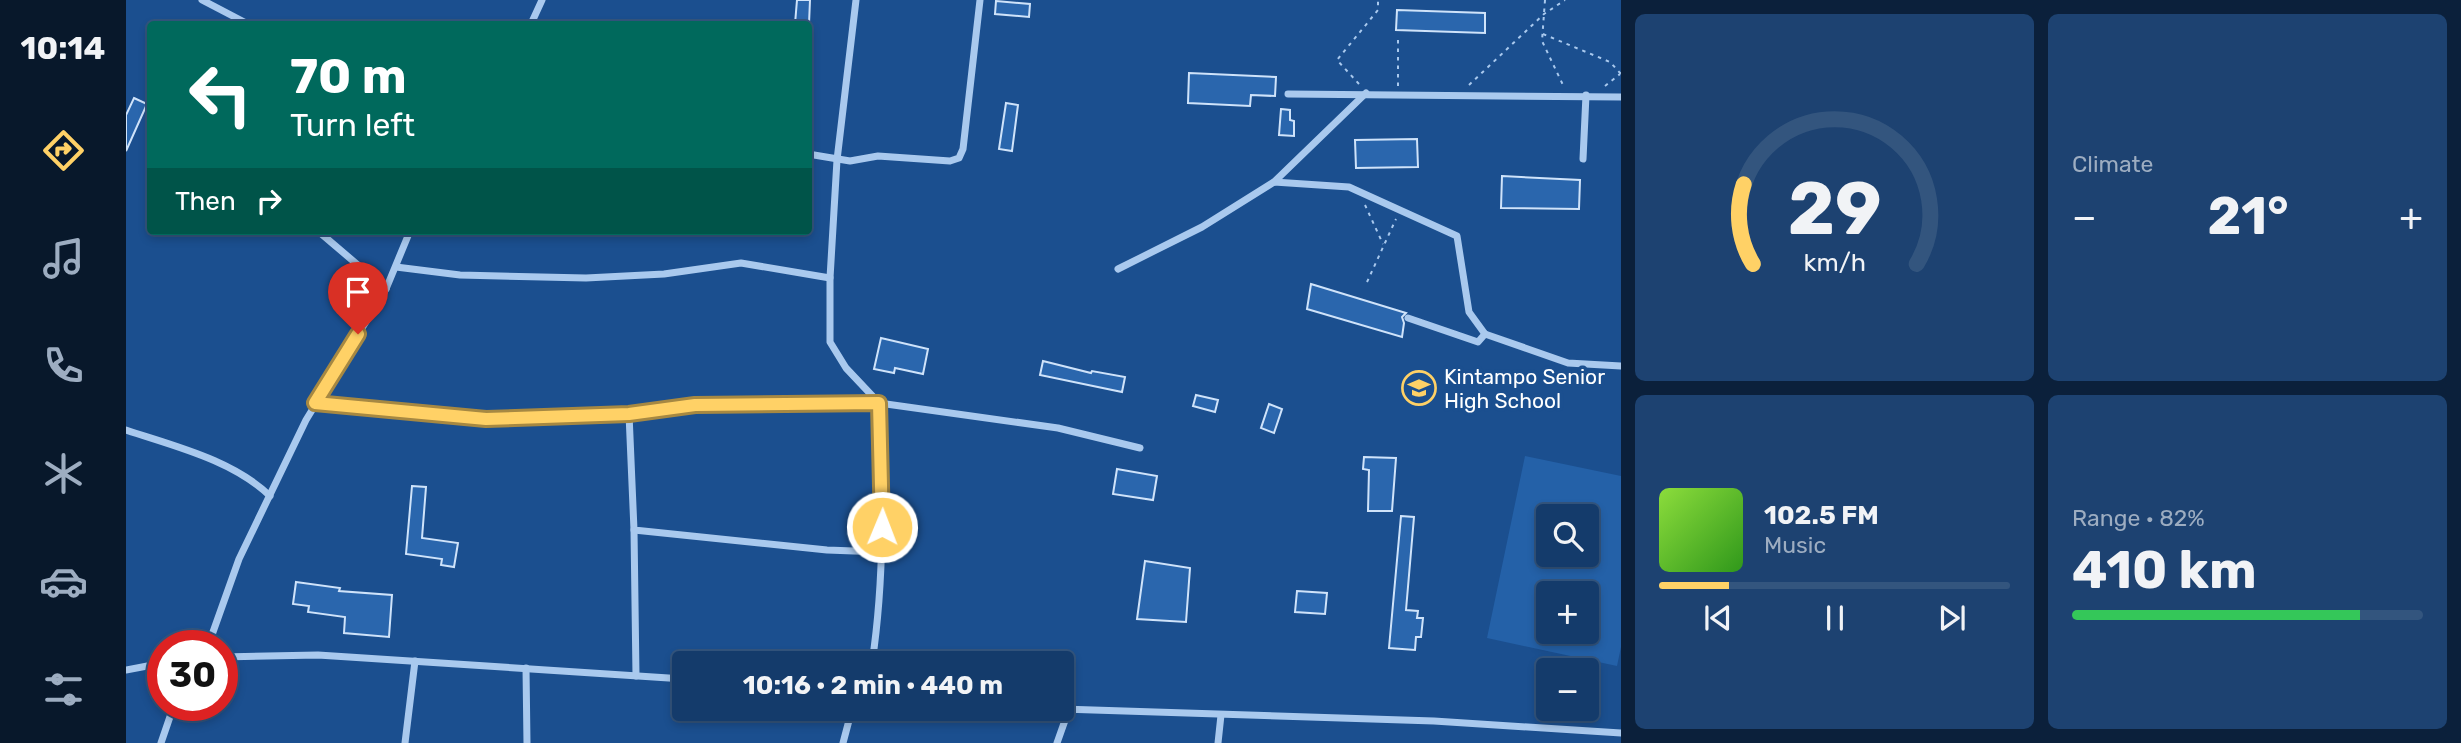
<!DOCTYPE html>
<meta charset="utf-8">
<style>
:root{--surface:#143b6b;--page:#1d4271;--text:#f1f3f6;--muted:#9dadc1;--line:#33557e;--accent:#ffd166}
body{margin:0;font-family:Rubik,sans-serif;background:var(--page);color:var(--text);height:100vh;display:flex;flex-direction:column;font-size:26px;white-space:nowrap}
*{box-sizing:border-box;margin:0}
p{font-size:23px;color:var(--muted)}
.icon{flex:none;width:38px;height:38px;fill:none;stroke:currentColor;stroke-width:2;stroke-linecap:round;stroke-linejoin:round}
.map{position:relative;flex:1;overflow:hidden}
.details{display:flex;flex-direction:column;gap:14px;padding:14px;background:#0b203b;width:840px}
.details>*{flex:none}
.top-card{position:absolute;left:21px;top:21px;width:665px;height:214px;border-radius:7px;box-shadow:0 4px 10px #0003,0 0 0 2px var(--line);background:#00695c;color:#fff;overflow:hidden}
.buttons{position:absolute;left:1410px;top:504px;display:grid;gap:14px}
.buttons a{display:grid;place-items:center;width:63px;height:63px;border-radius:7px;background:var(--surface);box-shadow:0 4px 10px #0003,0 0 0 2px var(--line);font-size:35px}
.speed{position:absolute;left:21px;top:630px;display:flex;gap:14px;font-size:35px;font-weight:700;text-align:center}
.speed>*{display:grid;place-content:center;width:91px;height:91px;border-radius:50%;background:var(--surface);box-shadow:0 4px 10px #0003,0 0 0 2px var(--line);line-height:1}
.speed .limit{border:10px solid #d22;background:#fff;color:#111}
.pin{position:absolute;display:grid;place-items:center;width:60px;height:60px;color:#fff;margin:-72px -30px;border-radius:50% 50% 50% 0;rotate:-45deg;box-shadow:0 0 7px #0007}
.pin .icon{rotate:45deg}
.me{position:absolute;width:77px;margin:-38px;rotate:1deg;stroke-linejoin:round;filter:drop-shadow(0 0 5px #0008)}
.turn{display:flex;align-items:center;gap:24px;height:147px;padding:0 28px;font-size:32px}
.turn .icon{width:91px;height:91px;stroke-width:2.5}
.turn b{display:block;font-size:49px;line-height:60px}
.then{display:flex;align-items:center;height:66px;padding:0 28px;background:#0003;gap:14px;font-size:26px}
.big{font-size:52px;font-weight:700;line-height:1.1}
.details .widget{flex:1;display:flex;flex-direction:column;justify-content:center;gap:10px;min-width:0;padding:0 24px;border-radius:10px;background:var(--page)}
.details .dial{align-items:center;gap:0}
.dial svg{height:182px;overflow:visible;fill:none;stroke:var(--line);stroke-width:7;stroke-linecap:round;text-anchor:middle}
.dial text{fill:var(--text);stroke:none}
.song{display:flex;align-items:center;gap:21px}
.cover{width:84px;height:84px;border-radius:10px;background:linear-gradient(135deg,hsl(90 70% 55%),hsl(110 70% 35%))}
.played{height:7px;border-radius:4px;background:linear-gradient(90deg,var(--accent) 20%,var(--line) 20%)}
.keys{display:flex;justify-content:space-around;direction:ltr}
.heat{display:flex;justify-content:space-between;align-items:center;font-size:38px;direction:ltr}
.charge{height:10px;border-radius:5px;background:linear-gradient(90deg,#34c759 82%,var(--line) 0)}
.details .tiles{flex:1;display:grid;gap:14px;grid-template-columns:repeat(2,1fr)}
.trip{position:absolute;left:546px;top:651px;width:402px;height:70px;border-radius:7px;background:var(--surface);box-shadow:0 4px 10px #0003,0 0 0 2px var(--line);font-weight:700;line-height:70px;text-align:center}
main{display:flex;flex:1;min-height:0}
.tab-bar{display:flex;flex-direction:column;width:126px;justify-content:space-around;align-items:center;background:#08182b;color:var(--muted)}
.tab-bar .icon{width:49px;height:49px}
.tab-bar .active{color:var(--accent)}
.tab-bar b{font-size:32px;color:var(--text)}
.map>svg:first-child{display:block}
.green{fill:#2461a8;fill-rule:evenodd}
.building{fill:#2a66ad;stroke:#cfe3fa;stroke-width:2}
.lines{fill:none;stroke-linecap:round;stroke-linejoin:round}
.path{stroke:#a9c9ee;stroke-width:2;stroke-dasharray:3.5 5;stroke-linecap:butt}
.minor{stroke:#a9c9ee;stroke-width:7}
.route-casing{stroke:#a68842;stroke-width:18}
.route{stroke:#ffd166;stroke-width:12}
.labels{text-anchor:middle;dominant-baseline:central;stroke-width:7;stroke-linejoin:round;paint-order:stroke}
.poi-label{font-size:21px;fill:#fff;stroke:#1b4f8f;text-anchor:start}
</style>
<main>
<nav class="tab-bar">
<b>10:14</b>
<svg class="icon active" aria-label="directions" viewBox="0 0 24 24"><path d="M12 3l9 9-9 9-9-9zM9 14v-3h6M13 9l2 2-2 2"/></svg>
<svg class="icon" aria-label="music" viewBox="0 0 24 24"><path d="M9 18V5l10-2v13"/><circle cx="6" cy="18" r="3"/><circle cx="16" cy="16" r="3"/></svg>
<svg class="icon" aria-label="phone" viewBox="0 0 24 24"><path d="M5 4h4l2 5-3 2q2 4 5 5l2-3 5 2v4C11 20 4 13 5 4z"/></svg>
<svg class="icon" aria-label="climate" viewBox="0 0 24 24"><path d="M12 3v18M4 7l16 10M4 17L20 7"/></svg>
<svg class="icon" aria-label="car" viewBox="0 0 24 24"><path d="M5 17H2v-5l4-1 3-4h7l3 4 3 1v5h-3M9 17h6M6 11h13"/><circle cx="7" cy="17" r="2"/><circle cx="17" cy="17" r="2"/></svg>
<svg class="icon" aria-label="filters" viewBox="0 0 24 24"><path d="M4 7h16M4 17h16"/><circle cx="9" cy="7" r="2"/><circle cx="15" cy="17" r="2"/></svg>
</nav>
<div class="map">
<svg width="1495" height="743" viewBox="0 0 1495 743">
<rect width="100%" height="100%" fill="#1b4f8f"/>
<path class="green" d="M1399 456 1495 476V647L1491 666 1361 638ZM1423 516H1461V555H1423ZM1423 593H1461V632H1423Z"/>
<g class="building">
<path d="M671 0H684L683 24H669Z"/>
<path d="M870 1 904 4 903 17 869 14Z"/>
<path d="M1271 10 1359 13V33L1270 30Z"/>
<path d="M1063 73 1150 77 1149 96 1125 95 1124 106 1062 103Z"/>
<path d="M8 98 21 104 0 151V115Z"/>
<path d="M880 103 892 105 886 151 873 149Z"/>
<path d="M1155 109 1164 110V120L1168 121V136L1153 135Z"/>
<path d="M1291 139 1292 167 1230 168 1229 140Z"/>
<path d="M1376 176 1454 180 1453 209 1375 208Z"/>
<path d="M1185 284 1280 313 1276 317 1278 323 1276 337 1181 309Z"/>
<path d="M755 338 802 349 797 374 769 368 768 373 748 369Z"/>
<path d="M917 361 965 373 966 371 999 377 996 392 914 375Z"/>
<path d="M1070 395 1092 400 1089 412 1067 406Z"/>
<path d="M1143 404 1156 409 1148 433 1135 428Z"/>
<path d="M1238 457 1270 458 1266 511H1242L1243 470 1237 469Z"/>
<path d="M991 469 1031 476 1027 500 987 494Z"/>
<path d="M286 486 300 487 296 538 332 543 328 567 315 565 316 559 280 554Z"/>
<path d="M1275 516 1288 517 1280 610 1292 611 1291 618H1297L1295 637H1290L1289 650 1263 648Z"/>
<path d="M1019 561 1064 568 1060 622 1011 619Z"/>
<path d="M170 582 214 588 213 591 266 595 263 637 218 633 219 617 182 612 183 606 167 604Z"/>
<path d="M1171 591 1201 593 1199 614 1169 612Z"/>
</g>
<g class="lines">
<g class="path">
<path d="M1419 0 1416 41 1437 85"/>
<path d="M1417 34 1484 62 1495 74"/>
<path d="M1233 84 1211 60 1252 10V0"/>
<path d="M1343 85 1418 14 1439 0"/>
<path d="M1272 86V35"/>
<path d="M1479 86 1494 74"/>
<path d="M1239 205 1257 244"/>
<path d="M1241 282 1270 219"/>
</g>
<g class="minor">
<path d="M76 0 122 24"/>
<path d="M730 0 711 160 704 278V342L720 368 753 403"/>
<path d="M405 24 416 0"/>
<path d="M1162 94 1495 97"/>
<path d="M682 154 724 161 752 156 824 161 833 158 837 149 854 0"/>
<path d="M1457 159 1460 95"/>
<path d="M1148 182 1240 93"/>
<path d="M192 231 260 289"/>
<path d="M270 267 334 275 460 278 538 274 615 263 704 278"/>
<path d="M992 269 1076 227 1148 182 1223 187 1331 236 1343 312 1359 334 1442 363 1495 366"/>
<path d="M1282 318 1352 342 1359 334"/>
<path d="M189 403 360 419 503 414 569 405 753 403"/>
<path d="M503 414 508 530 701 550 755 552"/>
<path d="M0 430C48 446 107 460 144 496"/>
<path d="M508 530 510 676"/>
<path d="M82 646 113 559 180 420 260 289 284 231"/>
<path d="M96 657 192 655 558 679"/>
<path d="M746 663C759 577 757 490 753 403L932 428 1014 448"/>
<path d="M400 668 401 743"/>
<path d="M0 670 37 663"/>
<path d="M936 709 1308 721 1495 733"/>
<path d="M35 743 48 705"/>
<path d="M279 743 289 661"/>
<path d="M717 743 726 709"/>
<path d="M931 743 943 709"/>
<path d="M1092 743 1095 715"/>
</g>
</g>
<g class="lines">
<g class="route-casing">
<path id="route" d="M232 334 189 403 360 419 503 414 569 405 753 403 756 527"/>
</g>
<use href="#route" class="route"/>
</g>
<defs>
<g id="school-ring" transform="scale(1.75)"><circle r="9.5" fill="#1b4f8f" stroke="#ffd166" stroke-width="1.5"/><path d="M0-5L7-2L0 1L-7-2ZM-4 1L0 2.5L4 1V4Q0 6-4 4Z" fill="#ffd166"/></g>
</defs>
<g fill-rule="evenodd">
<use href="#school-ring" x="1293" y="388"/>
</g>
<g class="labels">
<g class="poi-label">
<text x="1318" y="376">Kintampo Senior<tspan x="1318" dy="24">High School</tspan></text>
</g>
</g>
</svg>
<div class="buttons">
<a><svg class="icon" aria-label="search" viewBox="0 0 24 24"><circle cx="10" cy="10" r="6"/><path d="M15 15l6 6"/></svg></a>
<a>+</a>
<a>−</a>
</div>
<div class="speed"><div class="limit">30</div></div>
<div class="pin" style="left:232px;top:334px;background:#d93025"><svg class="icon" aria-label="arrive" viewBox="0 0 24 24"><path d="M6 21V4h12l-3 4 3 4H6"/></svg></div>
<svg class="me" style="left:756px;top:527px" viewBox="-20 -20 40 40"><circle r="17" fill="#ffd166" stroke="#fff" stroke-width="3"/><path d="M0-11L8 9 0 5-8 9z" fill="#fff"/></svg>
<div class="trip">10:16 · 2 min · 440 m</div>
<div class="top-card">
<div class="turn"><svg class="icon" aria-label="left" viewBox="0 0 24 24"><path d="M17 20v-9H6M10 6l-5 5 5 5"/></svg><div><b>70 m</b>Turn left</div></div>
<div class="then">Then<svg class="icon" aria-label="right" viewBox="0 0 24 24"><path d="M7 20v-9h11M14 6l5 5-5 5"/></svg></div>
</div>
</div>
<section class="details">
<div class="tiles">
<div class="widget dial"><svg viewBox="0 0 100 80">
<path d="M14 69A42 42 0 1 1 86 69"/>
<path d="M14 69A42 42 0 0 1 10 34" stroke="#ffd166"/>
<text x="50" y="56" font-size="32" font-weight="700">29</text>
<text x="50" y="72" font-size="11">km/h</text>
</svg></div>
<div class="widget"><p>Climate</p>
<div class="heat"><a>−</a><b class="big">21°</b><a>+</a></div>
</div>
<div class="widget">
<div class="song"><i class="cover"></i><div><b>102.5 FM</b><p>Music</p></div></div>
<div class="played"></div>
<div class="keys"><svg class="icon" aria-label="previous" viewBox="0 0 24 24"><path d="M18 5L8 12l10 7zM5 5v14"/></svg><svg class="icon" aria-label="pause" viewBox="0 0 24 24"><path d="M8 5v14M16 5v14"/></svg><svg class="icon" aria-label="next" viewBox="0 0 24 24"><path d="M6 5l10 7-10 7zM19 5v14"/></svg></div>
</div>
<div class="widget"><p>Range · 82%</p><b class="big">410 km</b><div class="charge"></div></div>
</div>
</section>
</main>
